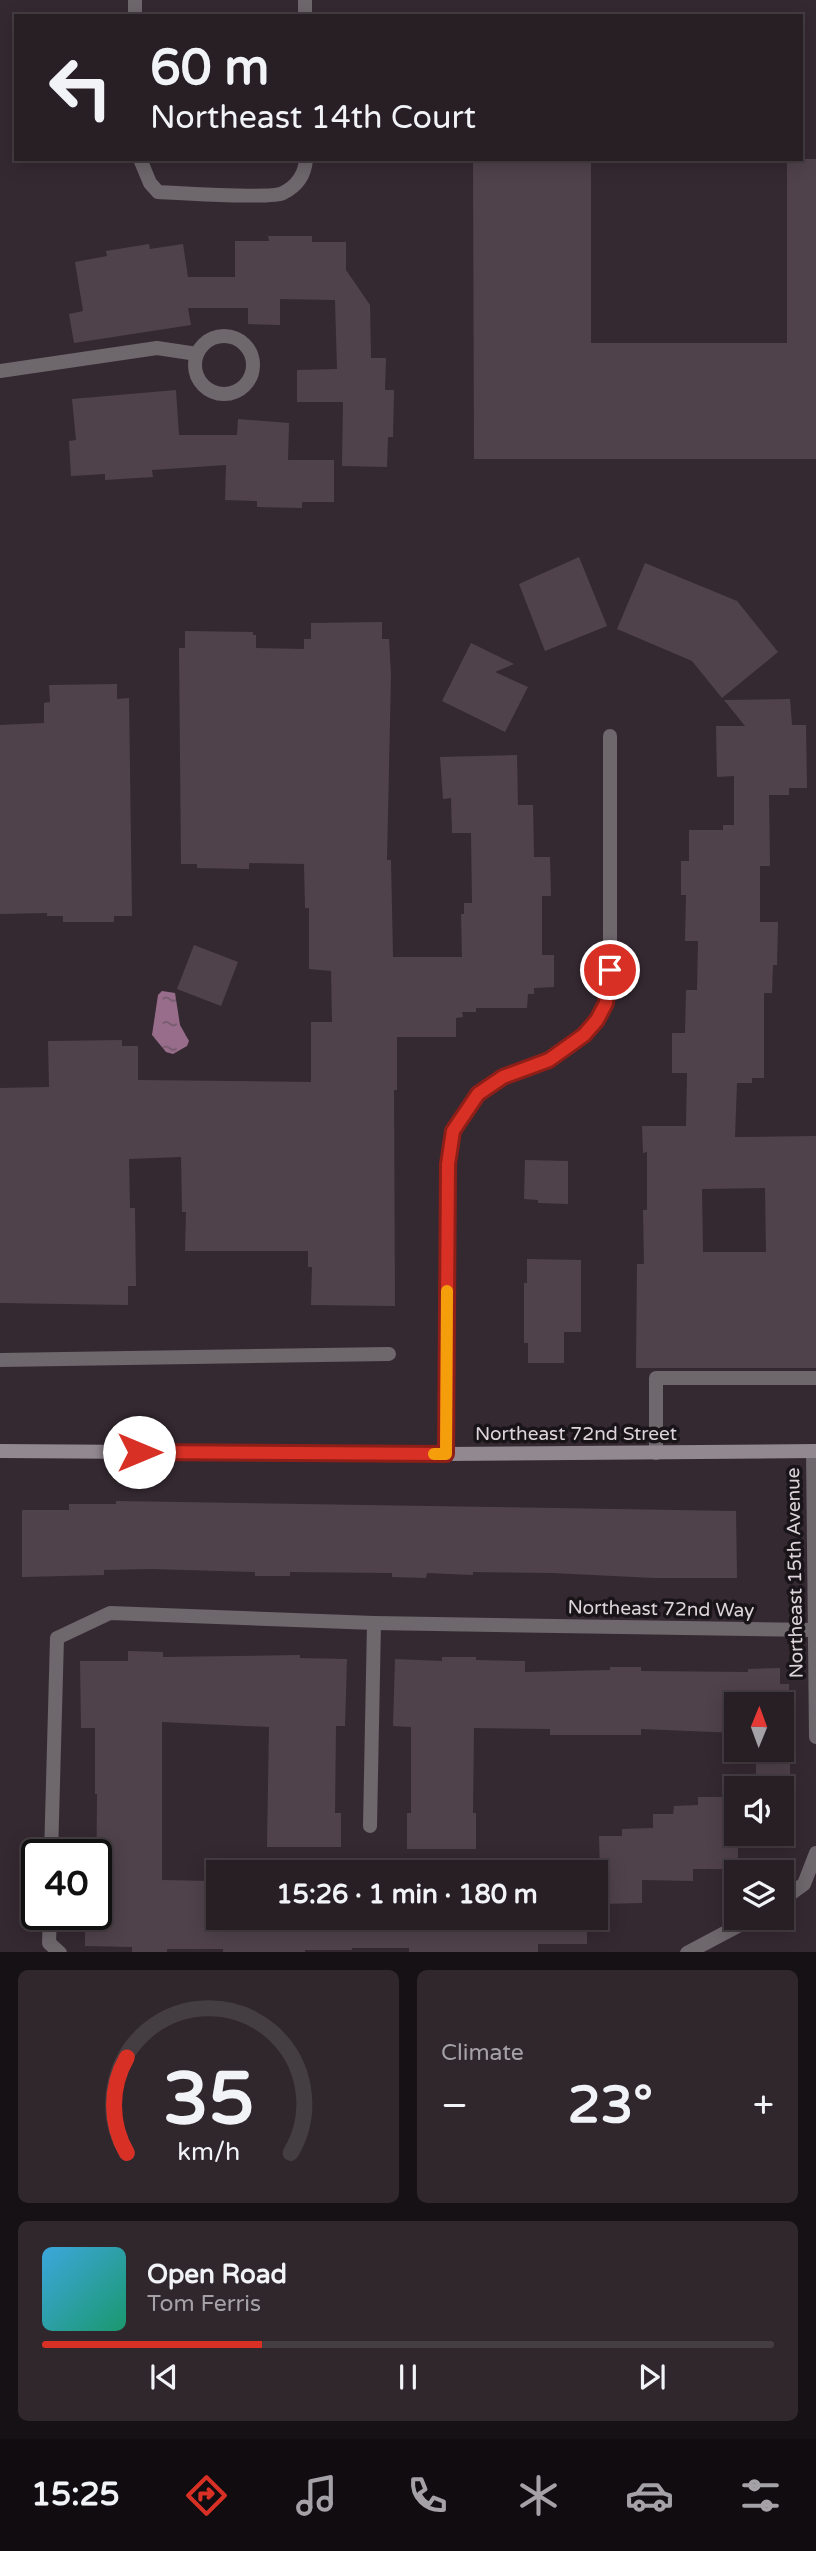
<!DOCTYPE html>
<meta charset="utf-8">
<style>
:root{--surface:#281f25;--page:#30272d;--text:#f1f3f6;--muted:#a5a2a7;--line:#443d42;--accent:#d93025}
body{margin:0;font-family:"Varela Round",sans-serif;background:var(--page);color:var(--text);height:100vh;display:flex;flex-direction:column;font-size:26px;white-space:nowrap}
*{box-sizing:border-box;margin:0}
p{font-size:23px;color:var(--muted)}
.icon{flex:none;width:38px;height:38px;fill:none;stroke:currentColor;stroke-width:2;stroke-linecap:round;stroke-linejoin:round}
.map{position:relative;height:1952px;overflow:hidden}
.drawer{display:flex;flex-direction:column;gap:18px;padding:18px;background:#161114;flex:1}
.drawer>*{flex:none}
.guide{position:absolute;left:14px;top:14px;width:789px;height:147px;border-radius:0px;box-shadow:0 4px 18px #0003,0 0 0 2px var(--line);background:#281f25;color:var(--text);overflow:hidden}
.needle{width:46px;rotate:1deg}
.tools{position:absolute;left:724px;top:1692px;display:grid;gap:14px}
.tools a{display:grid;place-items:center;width:70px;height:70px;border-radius:0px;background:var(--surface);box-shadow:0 4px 18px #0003,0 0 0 2px var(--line);font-size:35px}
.speed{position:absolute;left:21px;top:1839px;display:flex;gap:14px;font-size:35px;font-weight:700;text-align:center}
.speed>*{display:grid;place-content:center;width:91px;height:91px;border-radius:50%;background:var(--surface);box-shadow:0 4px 18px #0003,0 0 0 2px var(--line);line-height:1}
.speed .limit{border:4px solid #111;border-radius:10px;background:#fff;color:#111}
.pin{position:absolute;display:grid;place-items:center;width:60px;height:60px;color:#fff;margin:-30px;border:4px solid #fff;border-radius:50%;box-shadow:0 2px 7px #0007}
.me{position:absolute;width:77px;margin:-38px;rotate:90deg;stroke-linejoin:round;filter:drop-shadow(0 0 5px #0008)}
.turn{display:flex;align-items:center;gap:24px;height:147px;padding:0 21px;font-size:32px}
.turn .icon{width:91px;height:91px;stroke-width:2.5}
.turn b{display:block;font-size:49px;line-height:60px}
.big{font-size:52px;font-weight:800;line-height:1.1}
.drawer .tile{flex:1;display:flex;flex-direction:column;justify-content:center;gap:10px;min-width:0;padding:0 24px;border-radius:10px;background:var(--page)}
.drawer .dial{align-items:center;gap:0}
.dial svg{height:182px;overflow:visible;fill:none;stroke:var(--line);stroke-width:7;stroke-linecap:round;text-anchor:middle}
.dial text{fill:var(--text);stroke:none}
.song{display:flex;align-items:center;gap:21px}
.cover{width:84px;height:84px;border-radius:10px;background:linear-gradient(135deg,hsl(200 70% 55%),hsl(160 70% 35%))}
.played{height:7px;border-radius:4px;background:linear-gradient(90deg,var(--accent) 30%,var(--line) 30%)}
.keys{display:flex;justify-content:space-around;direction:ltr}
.heat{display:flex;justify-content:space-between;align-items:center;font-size:38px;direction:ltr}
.drawer .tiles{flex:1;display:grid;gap:18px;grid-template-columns:1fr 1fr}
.tile:last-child{grid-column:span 2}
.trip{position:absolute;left:206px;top:1860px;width:402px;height:70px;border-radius:0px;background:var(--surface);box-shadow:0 4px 18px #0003,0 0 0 2px var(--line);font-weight:800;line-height:70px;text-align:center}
.dock{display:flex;height:112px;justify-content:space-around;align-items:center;background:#100c0f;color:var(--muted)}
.dock .icon{width:49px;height:49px}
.dock .active{color:var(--accent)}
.dock b{font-size:32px;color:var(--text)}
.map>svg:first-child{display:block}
.water{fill:url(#water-ripples)}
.building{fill:#50424b;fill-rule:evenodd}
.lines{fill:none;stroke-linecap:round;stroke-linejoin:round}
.lane{stroke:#6e676c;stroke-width:14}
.street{stroke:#6e676c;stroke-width:14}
.secondary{stroke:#92888f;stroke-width:14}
.route-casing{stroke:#8d1f18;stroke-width:18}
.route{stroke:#d93025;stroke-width:12}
.slow{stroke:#f59e0b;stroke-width:12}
.labels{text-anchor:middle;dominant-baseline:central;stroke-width:7;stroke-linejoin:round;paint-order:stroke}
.street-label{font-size:19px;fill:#ddd4da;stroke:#191417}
</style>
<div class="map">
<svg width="816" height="1953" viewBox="0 0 816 1953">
<defs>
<pattern id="water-ripples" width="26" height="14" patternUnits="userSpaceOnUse" patternTransform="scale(1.75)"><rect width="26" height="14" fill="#986d8b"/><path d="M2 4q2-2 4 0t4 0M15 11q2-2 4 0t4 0" fill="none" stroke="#765b6d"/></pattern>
</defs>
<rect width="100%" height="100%" fill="#352931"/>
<path class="water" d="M162 991 175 993 180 1025 189 1041 187 1046 173 1054 166 1052 152 1035 158 995Z"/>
<g class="building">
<path d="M473 159H591V343H787V159H816V459H474Z"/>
<path d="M268 236H312V242H346V270L370 305 371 358H386L385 390H394L393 437H388L387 467 342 466 343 402H297V370L337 369 335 300 280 299V325L248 324V308H188L191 325 74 343 69 314 83 311 75 262 107 256 106 251 149 244 150 249 183 244 188 277H235V241H269Z"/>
<path d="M176 390 179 435H237L238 419 289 423 288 460H334V502H302V508L257 507V501L225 500 226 465 152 470 153 477 105 480V474L71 476 69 441 76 440 72 399Z"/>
<path d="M579 557 607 626 545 651 519 584Z"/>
<path d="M645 563 737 601 778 652 722 698 692 661 617 629Z"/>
<path d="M382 622V639H389L391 675 387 860H391L393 957H462L461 914H464V903H472L471 833H452L451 798 443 799 440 757 517 755 518 805H533L534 857H550L551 896H542V955H554V987L534 988V994H528L527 1008H476V1012H462L463 1017 456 1018V1037H397V1090H394L395 1306 311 1305 312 1267H308V1251H185L186 1212H182L181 1157 129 1159 130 1208H135L136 1286H128V1305L0 1303V1088L49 1087 48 1041 122 1040V1046H138V1080L311 1082V1022H332L331 971 309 969V908H305L304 864 249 863V869L197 868V864H181L179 648H185V631L253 632V635H256V648L304 649V639H311V623Z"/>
<path d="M471 643 514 664 495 672 528 687 505 732 442 701Z"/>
<path d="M117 684V699L129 698 132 916H114V922H63V916H47V913L0 914V725L44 723V703L50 702 49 685Z"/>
<path d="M790 699 792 725H806L807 788H789V795H769L770 866H760V922H778L777 965H773L772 993H764V1078H752V1083H737L735 1137 816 1136V1368H636L637 1264H644L643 1210H647V1152L643 1153 642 1126H686L687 1073H672V1033H685L686 990H697L698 941H685L686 895H681V861H689V830H723V825H734V776L717 777 716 726H745L724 700ZM765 1188 766 1252H703L702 1189Z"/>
<path d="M194 945 238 962 221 1006 177 989Z"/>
<path d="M525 1160 568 1161V1204L538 1203V1200L524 1199Z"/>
<path d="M527 1259 581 1260V1332H564V1363H528V1343H524V1283H527Z"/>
<path d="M116 1501 736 1511 737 1578H654L552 1573 473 1572V1575L427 1573 426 1578 392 1577V1573L290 1572V1576H255V1572L150 1569 104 1570V1575L22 1577V1510H69V1504H116Z"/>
<path d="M128 1651 163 1652V1657L300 1655V1658L347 1659 345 1726H336L335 1813H341V1847H267L269 1727 162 1722V1880L213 1881V1918H587V1944H538V1952H409V1948H352V1950H305V1952H223V1949H167V1952H132V1947L85 1946V1914H96L97 1794H95V1728H81L80 1661H128Z"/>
<path d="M442 1657H476V1660L525 1661V1672L610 1670V1667H641V1671L748 1672V1669L780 1668V1684H789L791 1840 738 1842V1869H693V1881L642 1880V1903L601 1904 599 1836H622V1829L653 1828V1814H673L674 1806 698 1805V1797H737V1834H782V1788H749V1781H756V1750H782V1704H737V1733L641 1729V1735H550V1729L474 1728 473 1813H476V1849H407V1813H411V1727L393 1726 395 1659 442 1661Z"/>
</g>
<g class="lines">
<g class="lane">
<path d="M135 0V16"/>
<path d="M305 0V16"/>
<path d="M140 159 150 183 158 192C178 193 272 199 283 193 297 186 305 175 306 159"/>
<circle cx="224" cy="365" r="29"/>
<path d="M0 371 157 348 197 354"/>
<path d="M0 1360 389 1354"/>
<path d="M656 1453V1378H816"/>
<path d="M370 1826 374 1623"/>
</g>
<g class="street">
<path d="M813 1451 816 1737"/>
<path d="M446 1454 448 1164 453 1131 478 1094 503 1077 549 1060 567 1049 584 1035 597 1020 606 1004 610 970V736"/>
<path d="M51 1855 57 1638 110 1613 374 1623 815 1630"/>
<path d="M782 1900 804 1884 816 1853"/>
<path d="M50 1914 49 1943 60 1953"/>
<path d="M687 1953 753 1918"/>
</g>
<path class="secondary" d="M0 1451 446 1454 816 1451"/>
</g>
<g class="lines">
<g class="route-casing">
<path id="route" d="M139 1452 446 1454 448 1164 453 1131 478 1094 503 1077 549 1060 584 1035 597 1020 606 1003 610 970"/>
</g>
<use href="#route" class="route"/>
<path class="slow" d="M434 1454H446L447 1291"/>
</g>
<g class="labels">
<g class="street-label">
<text x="576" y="1434">Northeast 72nd Street</text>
<text transform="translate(795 1573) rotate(-91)">Northeast 15th Avenue</text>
<text transform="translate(661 1609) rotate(1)">Northeast 72nd Way</text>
</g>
</g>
</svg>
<div class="tools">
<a><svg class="needle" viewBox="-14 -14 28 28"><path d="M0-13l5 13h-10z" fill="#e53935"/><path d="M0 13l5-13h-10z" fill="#a5a2a7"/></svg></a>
<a><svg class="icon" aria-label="sound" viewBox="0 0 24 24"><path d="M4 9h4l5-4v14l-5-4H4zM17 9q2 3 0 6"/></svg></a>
<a><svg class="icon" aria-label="layers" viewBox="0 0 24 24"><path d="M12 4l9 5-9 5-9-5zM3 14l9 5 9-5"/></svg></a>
</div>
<div class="speed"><div class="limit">40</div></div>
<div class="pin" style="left:610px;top:970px;background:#d93025"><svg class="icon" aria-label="arrive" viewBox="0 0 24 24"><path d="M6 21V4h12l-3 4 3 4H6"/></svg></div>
<svg class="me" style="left:139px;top:1452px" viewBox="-20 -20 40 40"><circle r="19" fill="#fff"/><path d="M0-13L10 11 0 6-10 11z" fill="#d93025"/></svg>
<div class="trip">15:26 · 1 min · 180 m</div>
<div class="guide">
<div class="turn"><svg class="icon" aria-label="left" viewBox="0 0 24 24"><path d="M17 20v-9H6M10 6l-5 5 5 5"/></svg><div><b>60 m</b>Northeast 14th Court</div></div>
</div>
</div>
<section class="drawer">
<div class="tiles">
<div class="tile dial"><svg viewBox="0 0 100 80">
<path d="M14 69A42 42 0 1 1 86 69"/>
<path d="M14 69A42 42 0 0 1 14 27" stroke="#d93025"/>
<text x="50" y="56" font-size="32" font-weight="700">35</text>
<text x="50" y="72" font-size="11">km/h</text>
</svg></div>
<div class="tile"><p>Climate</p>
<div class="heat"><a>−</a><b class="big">23°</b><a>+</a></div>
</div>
<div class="tile">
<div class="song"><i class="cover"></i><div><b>Open Road</b><p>Tom Ferris</p></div></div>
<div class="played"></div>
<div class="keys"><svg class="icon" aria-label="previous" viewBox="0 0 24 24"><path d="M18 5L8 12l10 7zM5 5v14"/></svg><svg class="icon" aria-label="pause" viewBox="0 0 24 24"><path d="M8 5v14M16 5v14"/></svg><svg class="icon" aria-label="next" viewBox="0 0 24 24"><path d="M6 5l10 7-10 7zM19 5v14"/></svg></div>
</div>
</div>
</section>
<nav class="dock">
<b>15:25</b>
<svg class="icon active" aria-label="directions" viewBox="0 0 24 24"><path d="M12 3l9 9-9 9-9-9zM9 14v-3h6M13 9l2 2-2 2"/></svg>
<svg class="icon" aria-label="music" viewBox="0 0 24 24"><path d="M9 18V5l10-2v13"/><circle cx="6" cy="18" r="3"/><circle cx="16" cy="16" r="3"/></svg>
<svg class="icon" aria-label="phone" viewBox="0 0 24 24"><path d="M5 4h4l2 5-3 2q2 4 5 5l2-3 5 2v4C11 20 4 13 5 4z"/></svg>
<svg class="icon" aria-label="climate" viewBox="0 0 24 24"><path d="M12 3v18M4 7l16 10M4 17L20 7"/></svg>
<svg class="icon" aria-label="car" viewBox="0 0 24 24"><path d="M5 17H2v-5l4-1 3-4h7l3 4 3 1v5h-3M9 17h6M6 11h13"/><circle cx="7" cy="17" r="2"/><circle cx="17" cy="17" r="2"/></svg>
<svg class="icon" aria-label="filters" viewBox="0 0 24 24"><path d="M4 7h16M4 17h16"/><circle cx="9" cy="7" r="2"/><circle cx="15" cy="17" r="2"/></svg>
</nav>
